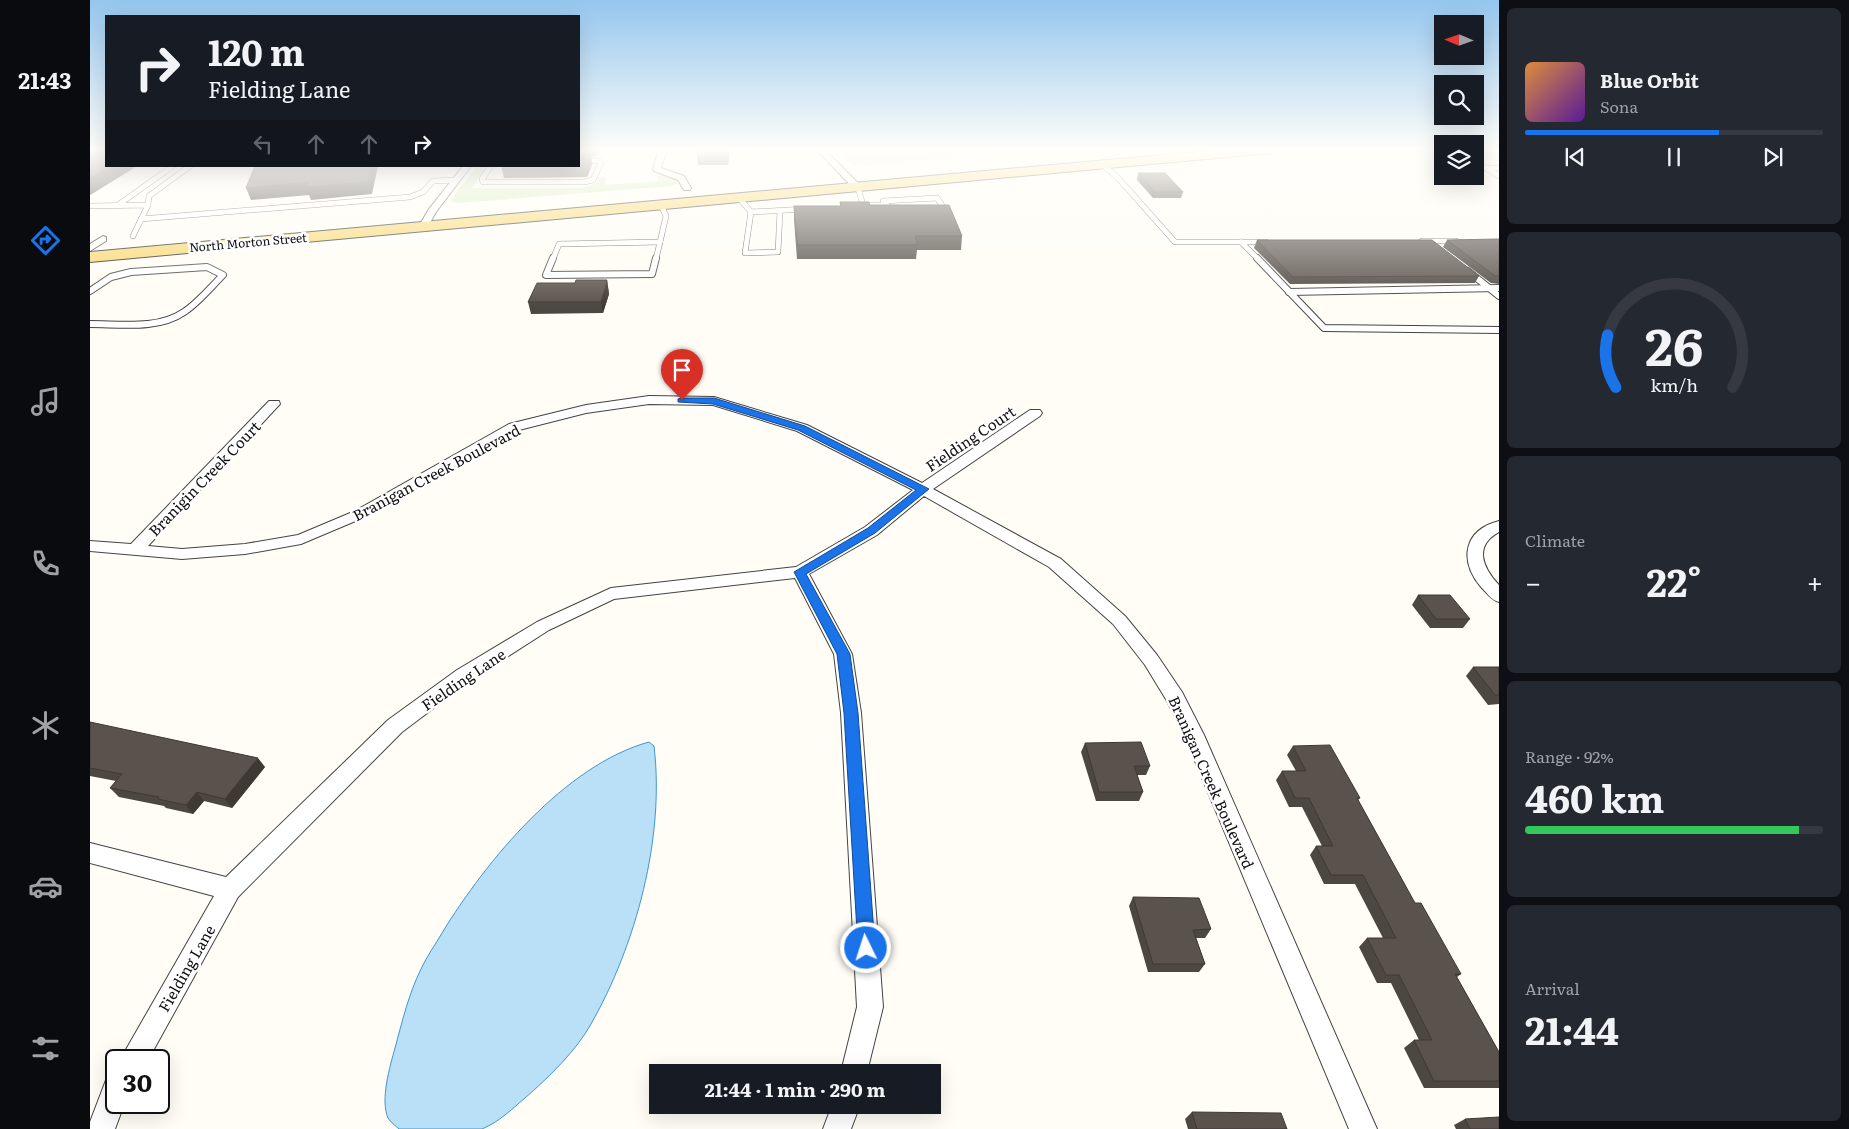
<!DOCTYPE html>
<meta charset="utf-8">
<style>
:root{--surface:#171b24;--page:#242831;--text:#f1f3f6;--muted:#9ea1a6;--line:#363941;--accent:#1a73e8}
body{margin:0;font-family:Literata,serif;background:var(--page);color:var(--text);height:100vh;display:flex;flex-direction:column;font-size:19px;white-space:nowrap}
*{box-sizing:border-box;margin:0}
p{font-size:16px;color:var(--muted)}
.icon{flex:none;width:28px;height:28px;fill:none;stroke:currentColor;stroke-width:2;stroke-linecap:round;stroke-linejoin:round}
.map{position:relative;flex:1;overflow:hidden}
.side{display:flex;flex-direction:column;gap:8px;padding:8px;background:#0d0f14;width:350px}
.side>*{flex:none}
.guide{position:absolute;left:15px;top:15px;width:475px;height:152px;border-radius:0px;box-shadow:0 5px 20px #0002;background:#171b24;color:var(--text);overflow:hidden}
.needle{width:32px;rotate:272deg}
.tools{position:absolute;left:1344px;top:15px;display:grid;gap:10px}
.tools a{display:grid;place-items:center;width:50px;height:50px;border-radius:0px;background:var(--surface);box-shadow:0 5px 20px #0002;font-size:25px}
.speed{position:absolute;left:15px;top:1049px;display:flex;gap:10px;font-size:25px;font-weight:700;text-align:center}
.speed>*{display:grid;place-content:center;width:65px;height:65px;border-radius:50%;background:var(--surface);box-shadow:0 5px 20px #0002;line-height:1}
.speed .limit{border:2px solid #111;border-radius:8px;background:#fff;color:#111}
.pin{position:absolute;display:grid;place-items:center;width:42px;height:42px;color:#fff;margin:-51px -21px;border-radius:50% 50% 50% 0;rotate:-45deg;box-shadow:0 0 5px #0007}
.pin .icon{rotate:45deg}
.me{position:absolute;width:55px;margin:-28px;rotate:356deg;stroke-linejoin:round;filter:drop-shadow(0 0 4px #0008)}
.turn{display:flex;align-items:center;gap:18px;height:105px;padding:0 20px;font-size:22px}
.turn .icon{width:65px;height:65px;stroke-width:2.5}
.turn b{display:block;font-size:35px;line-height:42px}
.lanes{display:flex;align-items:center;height:48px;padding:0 20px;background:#0003;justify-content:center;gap:25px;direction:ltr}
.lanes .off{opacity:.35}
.big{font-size:38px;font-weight:700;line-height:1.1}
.side .widget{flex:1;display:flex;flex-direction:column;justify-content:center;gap:8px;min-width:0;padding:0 18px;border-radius:8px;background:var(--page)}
.side .dial{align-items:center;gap:0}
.dial svg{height:130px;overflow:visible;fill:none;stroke:var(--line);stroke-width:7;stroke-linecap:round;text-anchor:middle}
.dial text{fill:var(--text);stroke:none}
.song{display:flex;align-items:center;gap:15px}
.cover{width:60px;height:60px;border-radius:8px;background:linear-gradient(135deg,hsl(30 70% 55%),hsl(270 70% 35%))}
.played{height:5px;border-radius:2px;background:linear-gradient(90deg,var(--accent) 65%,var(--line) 65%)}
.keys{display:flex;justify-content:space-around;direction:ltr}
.heat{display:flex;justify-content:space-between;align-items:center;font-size:28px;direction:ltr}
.charge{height:8px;border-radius:4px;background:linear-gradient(90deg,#34c759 92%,var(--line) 0)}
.trip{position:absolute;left:559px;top:1064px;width:292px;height:50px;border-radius:0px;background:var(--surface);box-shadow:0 5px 20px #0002;font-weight:700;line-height:50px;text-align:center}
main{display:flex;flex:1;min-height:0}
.tabs{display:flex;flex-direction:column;width:90px;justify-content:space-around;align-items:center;background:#090b0e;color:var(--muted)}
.tabs .icon{width:35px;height:35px}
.tabs .current{color:var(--accent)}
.tabs b{font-size:22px;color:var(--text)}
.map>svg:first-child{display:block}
.industrial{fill:#eee6ef}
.green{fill:#d5ebbd}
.water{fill:#b9e0f7;stroke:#3f96cf}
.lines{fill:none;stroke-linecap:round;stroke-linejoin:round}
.service-far1-casing{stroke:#444;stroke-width:6}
.service-casing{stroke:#444;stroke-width:8}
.minor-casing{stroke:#444;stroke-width:2}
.primary-casing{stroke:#222;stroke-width:2}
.service-far1{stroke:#fff;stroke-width:5}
.service{stroke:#fff;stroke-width:6}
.minor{fill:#fff;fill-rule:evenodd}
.primary{fill:#f9d66b;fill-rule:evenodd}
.wall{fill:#4d4742}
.shaded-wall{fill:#3f3936}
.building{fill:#5a524d;stroke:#3f3936}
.route{fill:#1a73e8;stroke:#114b97}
.labels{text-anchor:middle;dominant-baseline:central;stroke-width:5;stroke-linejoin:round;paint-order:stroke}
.far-street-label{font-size:12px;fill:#111;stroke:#fff}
.street-label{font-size:15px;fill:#111;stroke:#fff}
</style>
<main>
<nav class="tabs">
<b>21:43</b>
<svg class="icon current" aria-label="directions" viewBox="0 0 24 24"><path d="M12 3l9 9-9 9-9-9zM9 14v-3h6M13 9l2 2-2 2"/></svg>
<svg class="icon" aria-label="music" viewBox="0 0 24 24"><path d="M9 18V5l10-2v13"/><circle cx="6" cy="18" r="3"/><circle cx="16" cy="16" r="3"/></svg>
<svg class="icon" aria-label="phone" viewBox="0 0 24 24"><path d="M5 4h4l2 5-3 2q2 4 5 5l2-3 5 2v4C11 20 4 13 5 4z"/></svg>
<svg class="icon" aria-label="climate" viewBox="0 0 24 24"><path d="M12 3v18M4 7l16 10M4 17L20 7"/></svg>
<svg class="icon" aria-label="car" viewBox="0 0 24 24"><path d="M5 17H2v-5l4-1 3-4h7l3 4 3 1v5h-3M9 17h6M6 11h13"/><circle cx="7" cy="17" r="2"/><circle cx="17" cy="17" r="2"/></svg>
<svg class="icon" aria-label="filters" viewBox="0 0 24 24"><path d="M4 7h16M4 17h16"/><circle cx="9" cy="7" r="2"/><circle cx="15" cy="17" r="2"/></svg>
</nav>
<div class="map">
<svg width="1409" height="1129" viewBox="0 0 1409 1129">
<rect width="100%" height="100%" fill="#fffdf5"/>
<path class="industrial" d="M747 149H957L764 166Z"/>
<path class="green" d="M387 166H397L382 188H492L507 183 509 177H516L515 185 568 181 567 176 573 175 590 179V183L582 186 369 203 360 201Z"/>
<path class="water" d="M559 742 564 746C575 837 546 945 501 1024 487 1050 457 1079 435 1098 422 1109 409 1122 392 1129H309C306 1126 300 1122 298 1118 290 1100 300 1066 305 1048 312 1022 319 993 331 969 337 956 345 945 352 933 396 861 475 765 559 742Z"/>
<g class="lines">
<g class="service-far1-casing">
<g id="service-far1">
<path d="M1385 162 1396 168"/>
<path d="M1013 165 1029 179 1085 242H1176"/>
<path d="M401 166 392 179 393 182H494L503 180 511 163 509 161 489 160"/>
<path d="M1409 168H1396L1409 176"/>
<path d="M649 198 661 212"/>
<path d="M28 205 83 166"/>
<path d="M58 205 59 196 100 166"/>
<path d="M766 205H773L768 188"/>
<path d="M773 205H797L802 211H805"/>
<path d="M797 205 793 201 847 198 855 210H850"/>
<path d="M0 206 58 205 43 236"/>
<path d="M690 211 688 252 655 253 661 212 715 209"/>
<path d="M51 219 320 197 333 192 343 181 367 180"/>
<path d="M1332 241H1366"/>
<path d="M570 242 576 216 571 205"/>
<path d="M1151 242 1168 259"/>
<path d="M463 259 469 244 570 242"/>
<path d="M566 259 570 242"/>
</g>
</g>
<g class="service-casing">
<g id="service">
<path d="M463 258 456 275 562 274 566 258"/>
<path d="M1167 258 1234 328 1409 330"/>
<path d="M1378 271 1409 296"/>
<path d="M0 291 21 277 41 272 117 267 133 275C121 287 108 303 94 312 68 330 30 324 0 324"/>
<path d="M1199 292 1409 288"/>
</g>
</g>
<g class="minor-casing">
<g id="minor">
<path d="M569 149H577L571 168 594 176 601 188 600 190H594L588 180 564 171 563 169Z"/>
<path d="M726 149H734L771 186V190H765Z"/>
<path d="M373 166H381L346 212 337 228H331L329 226 339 209Z"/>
<path d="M13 236 16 237V241L0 251V244Z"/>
<path d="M559 396 624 397 717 425 832 483 940 410H950L952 413 950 416 843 489 971 559 1035 616 1067 655 1092 692 1114 735 1287 1129H1259L1094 735 1077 701 1055 665 1023 624 959 567 834 496 787 535 719 574 762 654 771 713 793 1007 777 1072H751L767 1007 751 713 744 654 705 578 524 599 459 630 381 680 312 732 148 897 58 1060H30L124 896 0 863V843L136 877 298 720 367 670 447 622 521 588 706 567 775 527 823 490 707 431 623 405 559 404 496 413 429 430 275 517 211 544 155 554 92 559 0 551V541L41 544 179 401H189L190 404 58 546 92 549 155 544 208 535 265 511 419 424 496 405Z"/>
<path d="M1409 521V532C1383 546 1393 568 1409 585V602C1401 600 1397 593 1391 587 1369 561 1373 530 1409 521Z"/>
<path d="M26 1077V1102H35L25 1129H0V1122L16 1080Z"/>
<path d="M742 1105H770L761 1129H733Z"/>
</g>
</g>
<g class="primary-casing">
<path id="primary" d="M1139 149H1187L1181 153 0 262V252Z"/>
</g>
<use href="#service-far1" class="service-far1"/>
<use href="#service" class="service"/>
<use href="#minor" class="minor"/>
<use href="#primary" class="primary"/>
</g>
<g class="wall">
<path d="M0 149 47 166 0 195Z"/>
<path d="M489 149H509L506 156H489Z"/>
<path d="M640 149 638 165H608L607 156Z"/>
<path d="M501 157 502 165 497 177 414 178 412 169Z"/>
<path d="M1048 173 1093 192 1091 198H1063L1047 180Z"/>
<path d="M750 202 780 205 872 236 871 250H827L826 259H707L704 220V206H750Z"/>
<path d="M1409 239V284L1401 283 1353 247 1357 240Z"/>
<path d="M1167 240 1389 276 1385 283 1200 284 1164 248Z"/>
<path d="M517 280 519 294 513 313 441 314 438 302 485 283Z"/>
<path d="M1328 595 1380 619 1373 628H1340L1322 605Z"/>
<path d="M1383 667H1409V704L1398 705 1376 676Z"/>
<path d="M0 722 175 767 142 808 114 801 103 814 76 808 74 806 29 797 20 788 26 781 0 776Z"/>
<path d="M995 743 1060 766 1056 775H1047L1053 792 1049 801H1006L991 752Z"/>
<path d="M1203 746 1270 798 1268 800 1325 903 1371 974 1367 977 1409 1052V1088H1334L1314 1048 1324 1040H1329L1301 983H1287L1269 947 1277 938H1293L1265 884H1234L1220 855 1226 846H1232L1212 807H1199L1186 780 1192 771H1206L1197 755Z"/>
<path d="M1043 897 1121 929 1115 938H1106L1115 964 1109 972H1058L1039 906Z"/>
<path d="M1102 1112 1197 1129H1098L1095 1119Z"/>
<path d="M1375 1119 1409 1129H1366L1364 1125Z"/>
</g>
<g class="shaded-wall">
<path d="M505 149H509L506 156Z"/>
<path d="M639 149H640L638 165V156Z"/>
<path d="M501 157 502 165 497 177 495 169Z"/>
<path d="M20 166H47L0 195V178Z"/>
<path d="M282 166H288L282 194 221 200 219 195 161 200 156 188Z"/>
<path d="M517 280 519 294 513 313 511 302Z"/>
<path d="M168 758 175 767 142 808 135 799Z"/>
<path d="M107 792 114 801 103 814 96 805Z"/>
</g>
<g class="building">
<path d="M0 149H16V166H20L0 178V159L8 154H0Z"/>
<path d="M609 149H639L638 156H607Z"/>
<path d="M489 156 501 157 495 169H412L414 166H489Z"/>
<path d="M165 166H282L278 182 216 187 219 182 156 188Z"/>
<path d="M1048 173H1075L1093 192H1065Z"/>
<path d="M750 202H779L780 205H859L872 236H825L828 245H707L704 206H751Z"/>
<path d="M1409 239V276H1405L1357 240Z"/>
<path d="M1167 240H1342L1389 276 1203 277Z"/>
<path d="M486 280H517L516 282H517L511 302H438L447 283H485Z"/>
<path d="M1328 595H1360L1380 619H1346Z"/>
<path d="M1383 667H1409V695H1405Z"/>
<path d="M0 722 168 758 135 799 107 792 96 805 68 799 69 797 20 788 32 774 0 768Z"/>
<path d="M1051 742 1060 766H1044L1053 792H1009L995 743Z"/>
<path d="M1240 745 1270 798H1267L1325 903H1331L1371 974H1365L1409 1052V1081H1344L1324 1040H1342L1309 975H1296L1277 938H1306L1273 875H1241L1226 846H1243L1219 798H1205L1192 771H1216L1203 746Z"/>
<path d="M1043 897 1109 898 1121 929 1103 930 1115 964H1063Z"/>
<path d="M1102 1112 1191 1113 1197 1129H1107Z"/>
<path d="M1409 1117V1129H1380L1375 1119Z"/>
</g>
<linearGradient id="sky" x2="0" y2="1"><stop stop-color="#95c6ee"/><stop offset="0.49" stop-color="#fffefa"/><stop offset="1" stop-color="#fffefa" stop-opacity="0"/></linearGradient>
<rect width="1409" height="307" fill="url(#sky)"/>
<path class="route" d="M592 398H624L715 426 839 489 785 533 716 574 760 654 768 713 785 948 782 954 776 956 770 954 768 948 754 713 747 654 704 572 778 528 826 490 708 430 623 404 588 402V399Z"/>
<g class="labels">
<g class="far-street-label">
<text transform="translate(158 242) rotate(-5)">North Morton Street</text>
</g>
<g class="street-label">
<text transform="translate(880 438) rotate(-34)">Fielding Court</text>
<text transform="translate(346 472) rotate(-28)">Branigan Creek Boulevard</text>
<text transform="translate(114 478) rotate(-46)">Branigin Creek Court</text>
<text transform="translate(373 679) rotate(-34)">Fielding Lane</text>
<text transform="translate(1122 782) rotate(66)">Branigan Creek Boulevard</text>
<text transform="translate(96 968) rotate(-60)">Fielding Lane</text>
</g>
</g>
</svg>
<div class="tools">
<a><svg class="needle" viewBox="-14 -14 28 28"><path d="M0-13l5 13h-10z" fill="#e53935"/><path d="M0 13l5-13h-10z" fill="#9ea1a6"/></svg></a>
<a><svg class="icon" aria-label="search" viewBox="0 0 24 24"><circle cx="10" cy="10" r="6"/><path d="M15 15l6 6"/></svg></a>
<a><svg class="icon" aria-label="layers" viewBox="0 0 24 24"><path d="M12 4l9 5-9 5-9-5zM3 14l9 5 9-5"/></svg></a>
</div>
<div class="speed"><div class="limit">30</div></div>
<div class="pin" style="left:592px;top:400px;background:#d93025"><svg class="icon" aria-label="arrive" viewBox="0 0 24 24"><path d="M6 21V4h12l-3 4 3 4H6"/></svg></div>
<svg class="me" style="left:776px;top:948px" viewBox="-20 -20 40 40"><circle r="17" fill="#1a73e8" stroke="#fff" stroke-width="3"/><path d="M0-11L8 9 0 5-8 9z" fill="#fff"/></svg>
<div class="trip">21:44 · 1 min · 290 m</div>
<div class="guide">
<div class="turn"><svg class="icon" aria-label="right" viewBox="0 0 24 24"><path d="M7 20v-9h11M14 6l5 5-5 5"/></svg><div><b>120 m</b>Fielding Lane</div></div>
<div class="lanes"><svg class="icon off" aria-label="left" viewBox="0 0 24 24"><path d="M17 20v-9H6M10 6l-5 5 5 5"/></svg><svg class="icon off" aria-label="ahead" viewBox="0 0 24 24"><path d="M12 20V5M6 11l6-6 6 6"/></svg><svg class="icon off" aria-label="ahead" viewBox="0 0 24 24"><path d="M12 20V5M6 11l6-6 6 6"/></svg><svg class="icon" aria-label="right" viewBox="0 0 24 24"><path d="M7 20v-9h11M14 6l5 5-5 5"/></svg></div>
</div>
</div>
<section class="side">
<div class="widget">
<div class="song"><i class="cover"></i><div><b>Blue Orbit</b><p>Sona</p></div></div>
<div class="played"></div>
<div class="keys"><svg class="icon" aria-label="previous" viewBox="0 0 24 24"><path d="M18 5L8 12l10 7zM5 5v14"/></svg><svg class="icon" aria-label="pause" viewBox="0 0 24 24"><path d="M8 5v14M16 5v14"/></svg><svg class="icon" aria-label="next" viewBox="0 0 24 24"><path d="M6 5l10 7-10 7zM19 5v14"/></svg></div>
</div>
<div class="widget dial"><svg viewBox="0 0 100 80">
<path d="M14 69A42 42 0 1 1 86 69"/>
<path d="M14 69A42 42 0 0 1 9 37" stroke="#1a73e8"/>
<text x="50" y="56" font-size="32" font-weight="700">26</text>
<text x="50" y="72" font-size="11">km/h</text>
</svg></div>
<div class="widget"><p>Climate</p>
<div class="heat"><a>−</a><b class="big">22°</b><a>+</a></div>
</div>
<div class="widget"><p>Range · 92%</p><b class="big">460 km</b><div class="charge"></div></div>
<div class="widget"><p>Arrival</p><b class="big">21:44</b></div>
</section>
</main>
